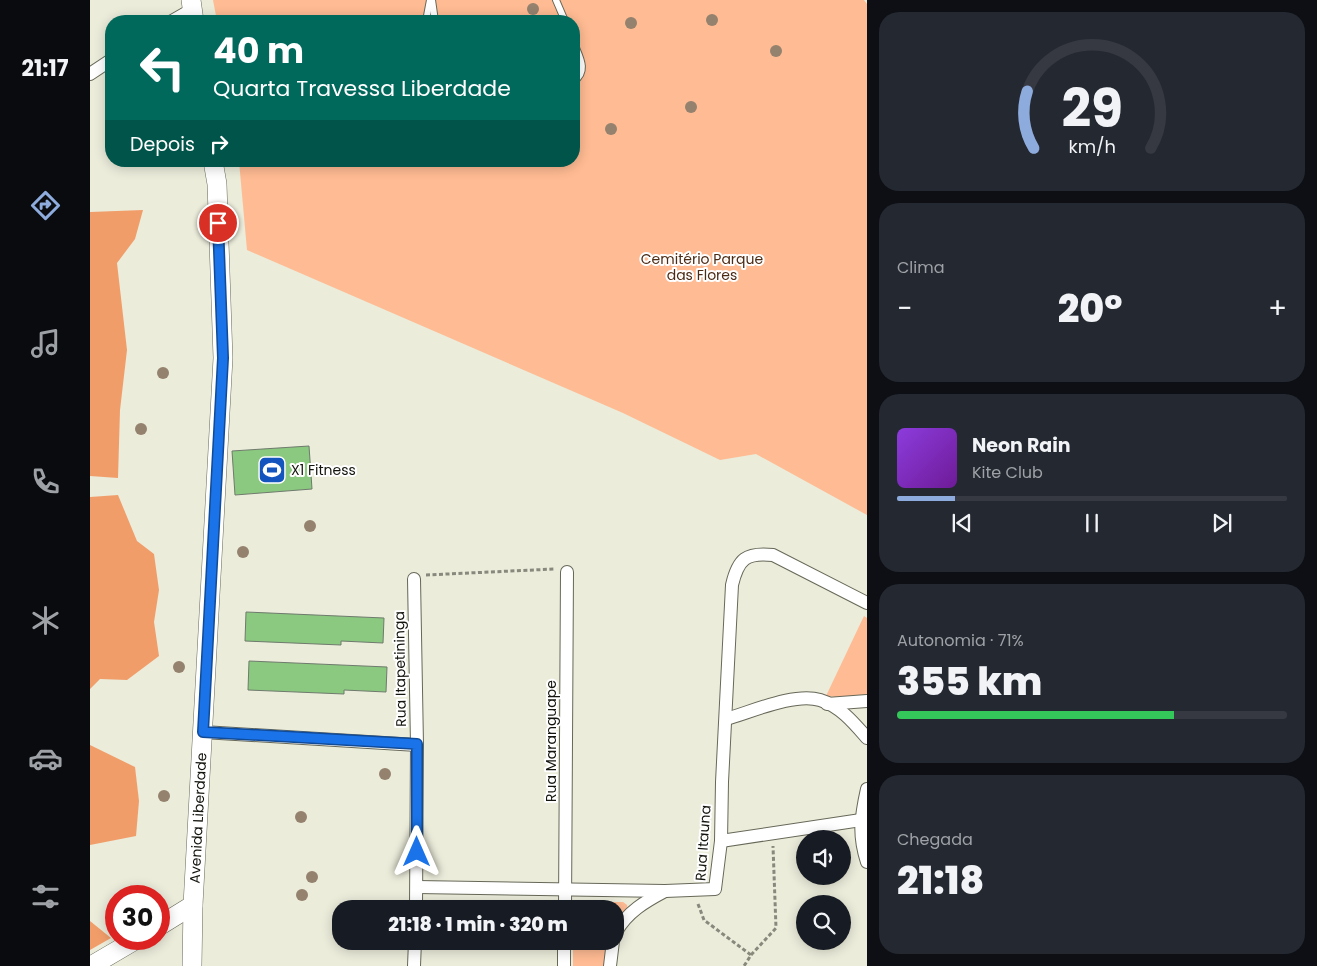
<!DOCTYPE html>
<html lang="pt">
<meta charset="utf-8">
<style>
:root{--surface:#171b24;--page:#242831;--text:#f1f3f6;--muted:#9ea1a6;--line:#363941;--accent:#8dabdd}
body{margin:0;font-family:Poppins,sans-serif;background:var(--page);color:var(--text);height:100vh;display:flex;flex-direction:column;font-size:19px;white-space:nowrap}
*{box-sizing:border-box;margin:0}
p{font-size:16px;color:var(--muted)}
.icon{flex:none;width:28px;height:28px;fill:none;stroke:currentColor;stroke-width:2;stroke-linecap:round;stroke-linejoin:round}
.map{position:relative;flex:1;overflow:hidden}
.side{display:flex;flex-direction:column;gap:12px;padding:12px;background:#0d0f14;width:450px}
.side>*{flex:none}
.hud{position:absolute;left:15px;top:15px;width:475px;height:152px;border-radius:20px;box-shadow:0 2px 12px #0003;background:#00695c;color:#fff;overflow:hidden}
.fabs{position:absolute;left:706px;top:830px;display:grid;gap:10px}
.fabs a{display:grid;place-items:center;width:55px;height:55px;border-radius:50%;background:var(--surface);box-shadow:0 2px 12px #0003;font-size:25px}
.speed{position:absolute;left:15px;top:885px;display:flex;gap:10px;font-size:25px;font-weight:700;text-align:center}
.speed>*{display:grid;place-content:center;width:65px;height:65px;border-radius:50%;background:var(--surface);box-shadow:0 2px 12px #0003;line-height:1}
.speed .limit{border:8px solid #d22;background:#fff;color:#111}
.pin{position:absolute;display:grid;place-items:center;width:42px;height:42px;color:#fff;margin:-21px;border:2px solid #fff;border-radius:50%;box-shadow:0 1px 5px #0007}
.me{position:absolute;width:55px;margin:-28px;rotate:0deg;stroke-linejoin:round;filter:drop-shadow(0 0 4px #0008)}
.turn{display:flex;align-items:center;gap:18px;height:105px;padding:0 25px;font-size:22px}
.turn .icon{width:65px;height:65px;stroke-width:2.5}
.turn b{display:block;font-size:35px;line-height:42px}
.then{display:flex;align-items:center;height:48px;padding:0 25px;background:#0003;gap:10px;font-size:19px}
.big{font-size:38px;font-weight:800;line-height:1.1}
.side .widget{flex:1;display:flex;flex-direction:column;justify-content:center;gap:8px;min-width:0;padding:0 18px;border-radius:20px;background:var(--page)}
.side .dial{align-items:center;gap:0}
.dial svg{height:130px;overflow:visible;fill:none;stroke:var(--line);stroke-width:7;stroke-linecap:round;text-anchor:middle}
.dial text{fill:var(--text);stroke:none}
.song{display:flex;align-items:center;gap:15px}
.cover{width:60px;height:60px;border-radius:8px;background:linear-gradient(135deg,hsl(270 70% 55%),hsl(280 70% 35%))}
.played{height:5px;border-radius:2px;background:linear-gradient(90deg,var(--accent) 15%,var(--line) 15%)}
.keys{display:flex;justify-content:space-around;direction:ltr}
.heat{display:flex;justify-content:space-between;align-items:center;font-size:28px;direction:ltr}
.charge{height:8px;border-radius:4px;background:linear-gradient(90deg,#34c759 71%,var(--line) 0)}
.trip{position:absolute;left:242px;top:900px;width:292px;height:50px;border-radius:20px;background:var(--surface);box-shadow:0 2px 12px #0003;font-weight:800;line-height:50px;text-align:center}
main{display:flex;flex:1;min-height:0}
.tab-bar{display:flex;flex-direction:column;width:90px;justify-content:space-around;align-items:center;background:#090b0e;color:var(--muted)}
.tab-bar .icon{width:35px;height:35px}
.tab-bar .on{color:var(--accent)}
.tab-bar b{font-size:22px;color:var(--text)}
.map>svg:first-child{display:block}
.green{fill:#ffbb93}
.forest{fill:#f19d6a}
.building{fill:#8ac97f;stroke:#6f7a6d}
.lines{fill:none;stroke-linecap:round;stroke-linejoin:round}
.lane-casing{stroke:#676858;stroke-width:8}
.street-casing{stroke:#676858;stroke-width:14}
.secondary-casing{stroke:#676858;stroke-width:20}
.path{stroke:#88897c;stroke-width:3;stroke-dasharray:4 2.5;stroke-linecap:butt}
.lane{stroke:#fff;stroke-width:6}
.street{stroke:#fff;stroke-width:12}
.secondary{stroke:#fff;stroke-width:19}
.tree{fill:#94826e}
.route-casing{stroke:#114b97;stroke-width:12}
.route{stroke:#1a73e8;stroke-width:9}
.labels{text-anchor:middle;dominant-baseline:central;stroke-width:4;stroke-linejoin:round;paint-order:stroke}
.park-label{font-size:14px;fill:#4c2b15;stroke:#fff}
.poi-label{font-size:14px;fill:#14140e;stroke:#fff;text-anchor:start}
.street-label{font-size:14px;fill:#14140e;stroke:#fff}
</style>
<main>
<nav class="tab-bar">
<b>21:17</b>
<svg class="icon on" aria-label="directions" viewBox="0 0 24 24"><path d="M12 3l9 9-9 9-9-9zM9 14v-3h6M13 9l2 2-2 2"/></svg>
<svg class="icon" aria-label="music" viewBox="0 0 24 24"><path d="M9 18V5l10-2v13"/><circle cx="6" cy="18" r="3"/><circle cx="16" cy="16" r="3"/></svg>
<svg class="icon" aria-label="phone" viewBox="0 0 24 24"><path d="M5 4h4l2 5-3 2q2 4 5 5l2-3 5 2v4C11 20 4 13 5 4z"/></svg>
<svg class="icon" aria-label="climate" viewBox="0 0 24 24"><path d="M12 3v18M4 7l16 10M4 17L20 7"/></svg>
<svg class="icon" aria-label="car" viewBox="0 0 24 24"><path d="M5 17H2v-5l4-1 3-4h7l3 4 3 1v5h-3M9 17h6M6 11h13"/><circle cx="7" cy="17" r="2"/><circle cx="17" cy="17" r="2"/></svg>
<svg class="icon" aria-label="filters" viewBox="0 0 24 24"><path d="M4 7h16M4 17h16"/><circle cx="9" cy="7" r="2"/><circle cx="15" cy="17" r="2"/></svg>
</nav>
<div class="map">
<svg width="777" height="966" viewBox="0 0 777 966">
<rect width="100%" height="100%" fill="#ebecda"/>
<g class="green">
<path d="M123 0H774L777 4V515L666 454 630 460 533 413 157 250 149 161H484V21H127Z"/>
<path d="M774 616 777 618V700L736 696Z"/>
<path d="M488 902H533L537 905 538 912 526 924V909H484L486 903Z"/>
<path d="M483 941H519L517 966H483Z"/>
</g>
<g class="forest">
<path d="M53 210 45 239 27 263 37 350 30 410 28 478 0 476V212Z"/>
<path d="M28 495 47 541 64 554 69 590 64 622 69 656 37 680 10 679 0 689V497Z"/>
<path d="M0 745 45 767 49 801 46 836 0 845Z"/>
<path d="M0 921 21 938 0 950Z"/>
</g>
<g class="building">
<path d="M219 446 222 489 145 495 142 451Z"/>
<path d="M156 612 294 618 293 643 251 641V645L155 641Z"/>
<path d="M159 661 297 667 296 692 254 690V694L158 690Z"/>
</g>
<g class="lines">
<g class="lane-casing">
<g id="lane">
<path d="M342 0 345 21"/>
<path d="M466 0 475 21"/>
<path d="M336 21 340 0"/>
<path d="M484 43C489 56 499 71 484 81"/>
</g>
</g>
<g class="street-casing">
<g id="street">
<path d="M82 21 103 9"/>
<path d="M0 74 21 60"/>
<path d="M324 579 327 745 326 909"/>
<path d="M737 704 777 701"/>
<path d="M636 719C661 712 705 692 730 700 750 706 764 723 777 738"/>
<path d="M113 732 327 745"/>
<path d="M777 789C771 816 768 835 777 862"/>
<path d="M631 841 771 820"/>
<path d="M327 887 575 891 625 889 631 841 632 782 642 585C648 559 656 552 683 555L777 603"/>
<path d="M475 909 477 572"/>
<path d="M526 932C537 912 556 901 575 891"/>
<path d="M324 966 325 941"/>
<path d="M474 966V941"/>
<path d="M520 966 523 941"/>
</g>
</g>
<g class="secondary-casing">
<g id="secondary">
<path d="M101 0 104 21"/>
<path d="M69 926 103 905"/>
<path d="M1 966 47 939"/>
<path d="M102 966 103 905 133 358 127 184 123 161"/>
</g>
</g>
<g class="path">
<path d="M336 575 464 569"/>
<path d="M608 904 614 920 661 955 654 966"/>
<path d="M661 955 686 928 683 846"/>
</g>
<use href="#lane" class="lane"/>
<use href="#street" class="street"/>
<use href="#secondary" class="secondary"/>
</g>
<g class="tree">
<circle cx="443" cy="9" r="6"/>
<circle cx="622" cy="20" r="6"/>
<circle cx="541" cy="23" r="6"/>
<circle cx="686" cy="51" r="6"/>
<circle cx="601" cy="107" r="6"/>
<circle cx="521" cy="129" r="6"/>
<circle cx="73" cy="373" r="6"/>
<circle cx="51" cy="429" r="6"/>
<circle cx="220" cy="526" r="6"/>
<circle cx="153" cy="552" r="6"/>
<circle cx="89" cy="667" r="6"/>
<circle cx="295" cy="774" r="6"/>
<circle cx="74" cy="796" r="6"/>
<circle cx="211" cy="817" r="6"/>
<circle cx="222" cy="877" r="6"/>
<circle cx="212" cy="895" r="6"/>
</g>
<g class="lines">
<g class="route-casing">
<path id="route" d="M128 223 133 358 113 732 327 744V852"/>
</g>
<use href="#route" class="route"/>
</g>
<defs>
<g id="stadium-square" transform="scale(1.4375)"><rect x="-9" y="-9" width="18" height="18" rx="4" fill="#1354bf" stroke="#fff"/><path d="M0-5a6.5 5 0 1 0 0 10a6.5 5 0 1 0 0-10ZM-3.5-1.8h7v3.6h-7Z" fill="#fff"/></g>
</defs>
<g fill-rule="evenodd">
<use href="#stadium-square" x="182" y="470"/>
</g>
<g class="labels">
<g class="park-label">
<text x="612" y="259">Cemitério Parque<tspan x="612" dy="16">das Flores</tspan></text>
</g>
<g class="poi-label">
<text x="201" y="470">X1 Fitness</text>
</g>
<g class="street-label">
<text transform="translate(310 669) rotate(-91)">Rua Itapetininga</text>
<text transform="translate(461 741) rotate(-90)">Rua Maranguape</text>
<text transform="translate(108 818) rotate(-87)">Avenida Liberdade</text>
<text transform="translate(613 843) rotate(-86)">Rua Itauna</text>
</g>
</g>
</svg>
<div class="fabs">
<a><svg class="icon" aria-label="sound" viewBox="0 0 24 24"><path d="M4 9h4l5-4v14l-5-4H4zM17 9q2 3 0 6"/></svg></a>
<a><svg class="icon" aria-label="search" viewBox="0 0 24 24"><circle cx="10" cy="10" r="6"/><path d="M15 15l6 6"/></svg></a>
</div>
<div class="speed"><div class="limit">30</div></div>
<div class="pin" style="left:128px;top:223px;background:#d93025"><svg class="icon" aria-label="arrive" viewBox="0 0 24 24"><path d="M6 21V4h12l-3 4 3 4H6"/></svg></div>
<svg class="me" style="left:327px;top:852px" viewBox="-20 -20 40 40"><path d="M0-17L14 15 0 8-14 15z" fill="#1a73e8" stroke="#fff" stroke-width="4"/></svg>
<div class="trip">21:18 · 1 min · 320 m</div>
<div class="hud">
<div class="turn"><svg class="icon" aria-label="left" viewBox="0 0 24 24"><path d="M17 20v-9H6M10 6l-5 5 5 5"/></svg><div><b>40 m</b>Quarta Travessa Liberdade</div></div>
<div class="then">Depois<svg class="icon" aria-label="right" viewBox="0 0 24 24"><path d="M7 20v-9h11M14 6l5 5-5 5"/></svg></div>
</div>
</div>
<section class="side">
<div class="widget dial"><svg viewBox="0 0 100 80">
<path d="M14 69A42 42 0 1 1 86 69"/>
<path d="M14 69A42 42 0 0 1 10 34" stroke="#8dabdd"/>
<text x="50" y="56" font-size="32" font-weight="700">29</text>
<text x="50" y="72" font-size="11">km/h</text>
</svg></div>
<div class="widget"><p>Clima</p>
<div class="heat"><a>−</a><b class="big">20°</b><a>+</a></div>
</div>
<div class="widget">
<div class="song"><i class="cover"></i><div><b>Neon Rain</b><p>Kite Club</p></div></div>
<div class="played"></div>
<div class="keys"><svg class="icon" aria-label="previous" viewBox="0 0 24 24"><path d="M18 5L8 12l10 7zM5 5v14"/></svg><svg class="icon" aria-label="pause" viewBox="0 0 24 24"><path d="M8 5v14M16 5v14"/></svg><svg class="icon" aria-label="next" viewBox="0 0 24 24"><path d="M6 5l10 7-10 7zM19 5v14"/></svg></div>
</div>
<div class="widget"><p>Autonomia · 71%</p><b class="big">355 km</b><div class="charge"></div></div>
<div class="widget"><p>Chegada</p><b class="big">21:18</b></div>
</section>
</main>
